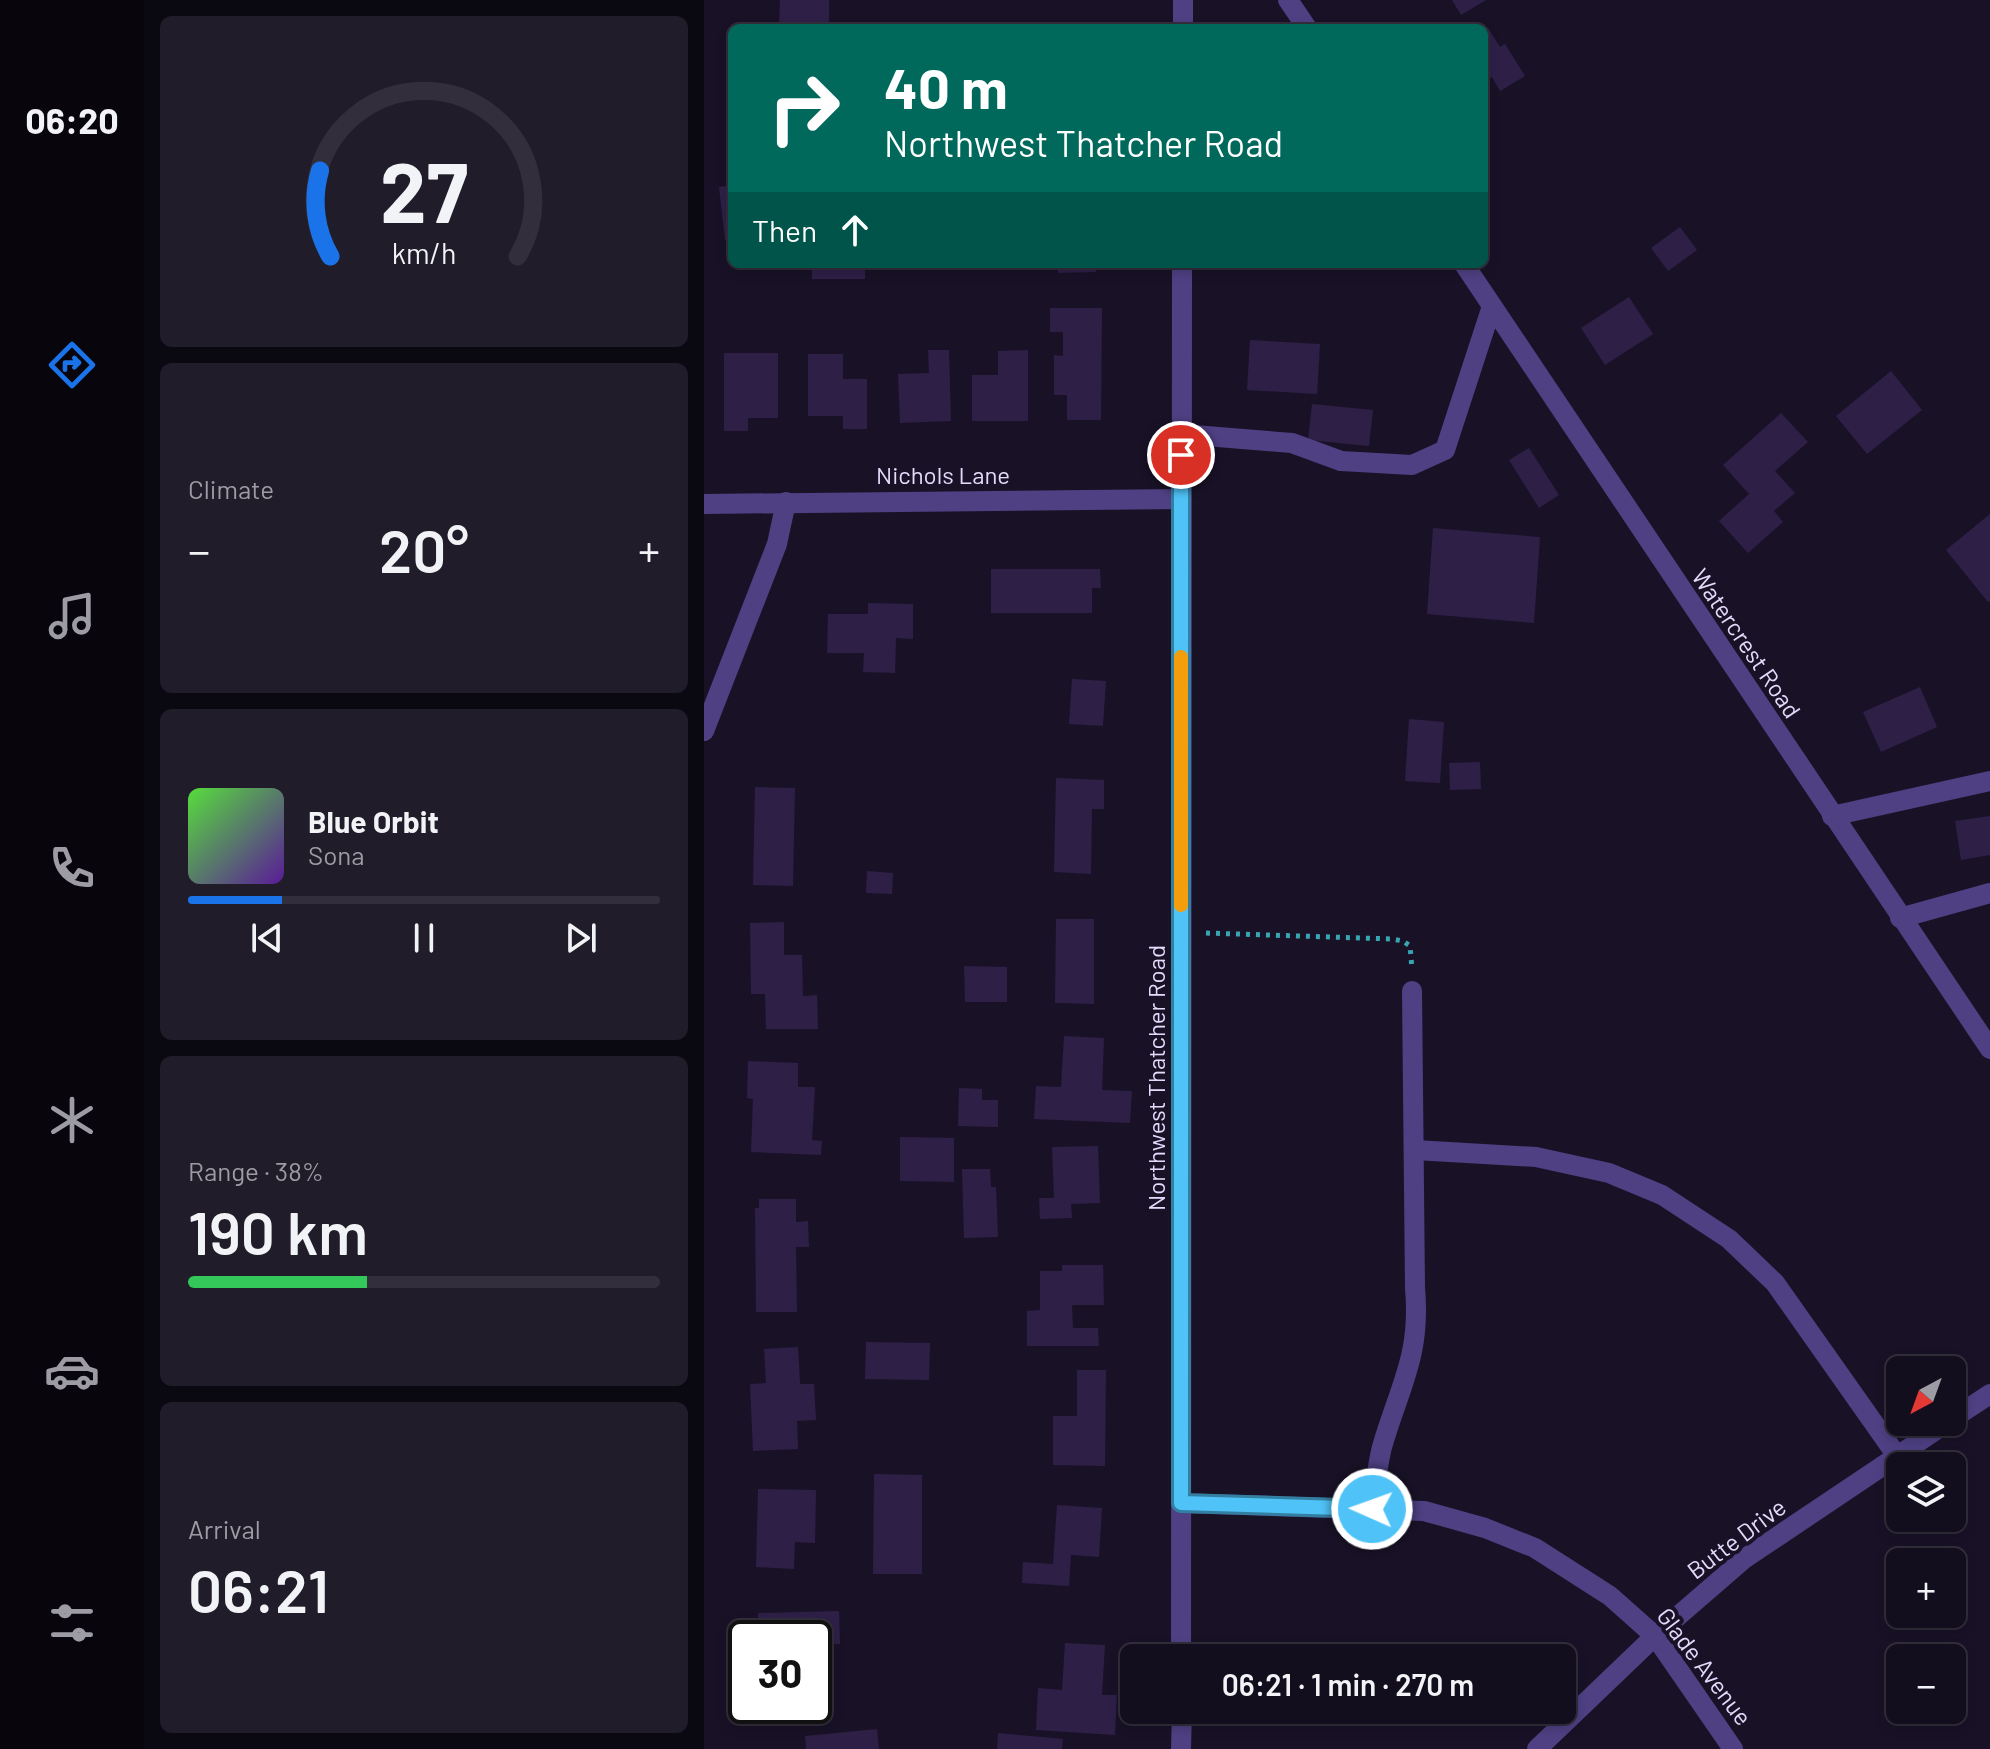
<!DOCTYPE html>
<meta charset="utf-8">
<style>
:root{--surface:#130e1d;--page:#201c2a;--text:#f1f3f6;--muted:#9d9ca4;--line:#322e3b;--accent:#1a73e8}
body{margin:0;font-family:Barlow,sans-serif;background:var(--page);color:var(--text);height:100vh;display:flex;flex-direction:column;font-size:30px;white-space:nowrap}
*{box-sizing:border-box;margin:0}
p{font-size:26px;color:var(--muted)}
.icon{flex:none;width:44px;height:44px;fill:none;stroke:currentColor;stroke-width:2;stroke-linecap:round;stroke-linejoin:round}
.map{position:relative;flex:1;overflow:hidden}
.drawer{display:flex;flex-direction:column;gap:16px;padding:16px;background:#0a0810;width:560px}
.drawer>*{flex:none}
.hud{position:absolute;left:24px;top:24px;width:760px;height:244px;border-radius:12px;box-shadow:0 4px 12px #0003,0 0 0 2px var(--line);background:#00695c;color:#fff;overflow:hidden}
.needle{width:52px;rotate:221deg}
.fabs{position:absolute;left:1182px;top:1356px;display:grid;gap:16px}
.fabs a{display:grid;place-items:center;width:80px;height:80px;border-radius:12px;background:var(--surface);box-shadow:0 4px 12px #0003,0 0 0 2px var(--line);font-size:40px}
.speed{position:absolute;left:24px;top:1620px;display:flex;gap:16px;font-size:40px;font-weight:700;text-align:center}
.speed>*{display:grid;place-content:center;width:104px;height:104px;border-radius:50%;background:var(--surface);box-shadow:0 4px 12px #0003,0 0 0 2px var(--line);line-height:1}
.speed .limit{border:4px solid #111;border-radius:12px;background:#fff;color:#111}
.pin{position:absolute;display:grid;place-items:center;width:68px;height:68px;color:#fff;margin:-34px;border:4px solid #fff;border-radius:50%;box-shadow:0 2px 8px #0007}
.me{position:absolute;width:88px;margin:-44px;rotate:272deg;stroke-linejoin:round;filter:drop-shadow(0 0 6px #0008)}
.turn{display:flex;align-items:center;gap:28px;height:168px;padding:0 24px;font-size:36px}
.turn .icon{width:104px;height:104px;stroke-width:2.5}
.turn b{display:block;font-size:56px;line-height:68px}
.then{display:flex;align-items:center;height:76px;padding:0 24px;background:#0003;gap:16px;font-size:30px}
.big{font-size:60px;font-weight:600;line-height:1.1}
.drawer .tile{flex:1;display:flex;flex-direction:column;justify-content:center;gap:12px;min-width:0;padding:0 28px;border-radius:12px;background:var(--page)}
.drawer .dial{align-items:center;gap:0}
.dial svg{height:208px;overflow:visible;fill:none;stroke:var(--line);stroke-width:7;stroke-linecap:round;text-anchor:middle}
.dial text{fill:var(--text);stroke:none}
.song{display:flex;align-items:center;gap:24px}
.cover{width:96px;height:96px;border-radius:12px;background:linear-gradient(135deg,hsl(110 70% 55%),hsl(270 70% 35%))}
.played{height:8px;border-radius:4px;background:linear-gradient(90deg,var(--accent) 20%,var(--line) 20%)}
.keys{display:flex;justify-content:space-around;direction:ltr}
.heat{display:flex;justify-content:space-between;align-items:center;font-size:44px;direction:ltr}
.charge{height:12px;border-radius:6px;background:linear-gradient(90deg,#34c759 38%,var(--line) 0)}
.trip{position:absolute;left:416px;top:1644px;width:456px;height:80px;border-radius:12px;background:var(--surface);box-shadow:0 4px 12px #0003,0 0 0 2px var(--line);font-weight:600;line-height:80px;text-align:center}
main{display:flex;flex:1;min-height:0}
.menu{display:flex;flex-direction:column;width:144px;justify-content:space-around;align-items:center;background:#08060c;color:var(--muted)}
.menu .icon{width:56px;height:56px}
.menu .selected{color:var(--accent)}
.menu b{font-size:36px;color:var(--text)}
.map>svg:first-child{display:block}
.building{fill:#2e1f47}
.lines{fill:none;stroke-linecap:round;stroke-linejoin:round}
.path{stroke:#39a5b2;stroke-width:5;stroke-dasharray:4 6;stroke-linecap:butt}
.minor{stroke:#4e4083;stroke-width:20}
.route-casing{stroke:#337fa1;stroke-width:20}
.route{stroke:#4fc3f7;stroke-width:14}
.slow{stroke:#f59e0b;stroke-width:14}
.labels{text-anchor:middle;dominant-baseline:central;stroke-width:8;stroke-linejoin:round;paint-order:stroke}
.street-label{font-size:24px;fill:#e4dafc;stroke:#191227}
</style>
<main>
<nav class="menu">
<b>06:20</b>
<svg class="icon selected" aria-label="directions" viewBox="0 0 24 24"><path d="M12 3l9 9-9 9-9-9zM9 14v-3h6M13 9l2 2-2 2"/></svg>
<svg class="icon" aria-label="music" viewBox="0 0 24 24"><path d="M9 18V5l10-2v13"/><circle cx="6" cy="18" r="3"/><circle cx="16" cy="16" r="3"/></svg>
<svg class="icon" aria-label="phone" viewBox="0 0 24 24"><path d="M5 4h4l2 5-3 2q2 4 5 5l2-3 5 2v4C11 20 4 13 5 4z"/></svg>
<svg class="icon" aria-label="climate" viewBox="0 0 24 24"><path d="M12 3v18M4 7l16 10M4 17L20 7"/></svg>
<svg class="icon" aria-label="car" viewBox="0 0 24 24"><path d="M5 17H2v-5l4-1 3-4h7l3 4 3 1v5h-3M9 17h6M6 11h13"/><circle cx="7" cy="17" r="2"/><circle cx="17" cy="17" r="2"/></svg>
<svg class="icon" aria-label="filters" viewBox="0 0 24 24"><path d="M4 7h16M4 17h16"/><circle cx="9" cy="7" r="2"/><circle cx="15" cy="17" r="2"/></svg>
</nav>
<section class="drawer">
<div class="tile dial"><svg viewBox="0 0 100 80">
<path d="M14 69A42 42 0 1 1 86 69"/>
<path d="M14 69A42 42 0 0 1 10 36" stroke="#1a73e8"/>
<text x="50" y="56" font-size="32" font-weight="700">27</text>
<text x="50" y="72" font-size="11">km/h</text>
</svg></div>
<div class="tile"><p>Climate</p>
<div class="heat"><a>−</a><b class="big">20°</b><a>+</a></div>
</div>
<div class="tile">
<div class="song"><i class="cover"></i><div><b>Blue Orbit</b><p>Sona</p></div></div>
<div class="played"></div>
<div class="keys"><svg class="icon" aria-label="previous" viewBox="0 0 24 24"><path d="M18 5L8 12l10 7zM5 5v14"/></svg><svg class="icon" aria-label="pause" viewBox="0 0 24 24"><path d="M8 5v14M16 5v14"/></svg><svg class="icon" aria-label="next" viewBox="0 0 24 24"><path d="M6 5l10 7-10 7zM19 5v14"/></svg></div>
</div>
<div class="tile"><p>Range · 38%</p><b class="big">190 km</b><div class="charge"></div></div>
<div class="tile"><p>Arrival</p><b class="big">06:21</b></div>
</section>
<div class="map">
<svg width="1286" height="1749" viewBox="0 0 1286 1749">
<rect width="100%" height="100%" fill="#191227"/>
<g class="building">
<path d="M76 0H125V28H75Z"/>
<path d="M748 0H782L757 15Z"/>
<path d="M356 22 397 23V28H356Z"/>
<path d="M784 28 796 47 801 44 821 76 796 91 788 77 780 82V31Z"/>
<path d="M28 185V239L21 240 15 187Z"/>
<path d="M976 227 993 250 964 271 947 248Z"/>
<rect x="108" y="264" width="53" height="15"/>
<path d="M354 264H392V272L354 273Z"/>
<path d="M925 297 949 334 901 365 877 328Z"/>
<path d="M346 308H398L397 420H363V395H350V355L359 356V332H346Z"/>
<path d="M546 340 616 344 613 394 543 390Z"/>
<path d="M224 350H245L247 421 196 423 194 374 225 373Z"/>
<path d="M324 350V421H268V375H294V351Z"/>
<path d="M20 353H74V418H44V431H20Z"/>
<path d="M104 354H139V379H163V429H139V416H104Z"/>
<path d="M1187 371 1218 410 1163 454 1132 416Z"/>
<path d="M608 404 669 410 665 446 604 440Z"/>
<path d="M1077 413 1104 442 1071 471 1091 493 1070 511 1079 522 1044 553 1015 521 1045 494 1019 465Z"/>
<path d="M825 448 855 495 835 508 805 460Z"/>
<path d="M1286 514V601L1284 602 1242 550Z"/>
<path d="M729 528 836 537 830 623 723 614Z"/>
<path d="M287 569H396L397 588H388V613H287Z"/>
<path d="M164 603 209 604V639L192 638 191 673 159 672 160 653H123L124 614H164Z"/>
<path d="M368 679 402 681 399 726 365 724Z"/>
<path d="M1216 687 1233 727 1177 752 1159 712Z"/>
<path d="M705 719 740 722 736 783 701 781Z"/>
<path d="M776 762 777 789 746 790 745 763Z"/>
<path d="M352 778 400 780V809H388L387 874 350 872Z"/>
<path d="M51 787 91 788 89 886 49 885Z"/>
<path d="M1286 816V855L1257 860 1251 821Z"/>
<path d="M163 871 189 873 188 894 162 893Z"/>
<path d="M352 919H390V1004L351 1003Z"/>
<path d="M80 922V955H98L99 996 113 995 114 1029H62L61 994H47L46 923Z"/>
<path d="M260 966 303 967V1002H261Z"/>
<path d="M360 1036 400 1038 398 1090 428 1091 426 1123 330 1119 332 1086 357 1087Z"/>
<path d="M44 1061 94 1063V1087H111L108 1140 118 1141 117 1155 47 1152 49 1099 43 1098Z"/>
<path d="M255 1088 278 1089V1100H294V1127L254 1126Z"/>
<path d="M196 1137 250 1138V1182L196 1181Z"/>
<path d="M394 1146 396 1203 367 1204 368 1218 336 1219 335 1198H350L348 1147Z"/>
<path d="M258 1169H286L287 1187H292L294 1237 260 1238Z"/>
<path d="M55 1199H92V1222L104 1221 105 1247H92L93 1312H52L51 1208H55Z"/>
<path d="M358 1265H399L400 1305H368L369 1328H394L395 1346H323V1311L336 1310V1271H358Z"/>
<path d="M162 1342 226 1343 225 1380 161 1379Z"/>
<path d="M94 1347 96 1384H110L112 1420 93 1421 94 1449 49 1451 46 1384 62 1383 60 1349Z"/>
<path d="M373 1370H402L401 1466 349 1465V1416H373Z"/>
<path d="M170 1474 218 1475V1574H169Z"/>
<path d="M54 1489 112 1490 111 1543 91 1542 90 1569 52 1567Z"/>
<path d="M353 1505 398 1508 395 1557 367 1555 365 1586 318 1583 319 1562 349 1564Z"/>
<path d="M135 1611 136 1644 115 1645 116 1674H110V1638H54V1613Z"/>
<path d="M361 1643 401 1645 398 1695H413L411 1735 332 1730 334 1688 358 1690Z"/>
<path d="M173 1729 175 1749H102L101 1736Z"/>
<path d="M294 1733 359 1739 358 1749H293Z"/>
</g>
<g class="lines">
<path class="path" d="M502 933 688 939 699 941 706 946 708 969"/>
<g class="minor">
<path d="M584 0 603 28"/>
<path d="M479 28V0"/>
<path d="M760 264 1286 1049"/>
<path d="M477 434 588 443 637 461 708 465 741 450 788 306"/>
<path d="M0 504 477 499"/>
<path d="M0 731 73 544 82 502"/>
<path d="M1128 816 1286 781"/>
<path d="M1196 918 1286 893"/>
<path d="M711 1150 832 1157 905 1173 958 1195 1025 1239 1071 1283 1193 1456"/>
<path d="M1248 1419 1286 1394"/>
<path d="M477 1503 720 1511 781 1528 831 1548 906 1596 951 1636 1029 1749"/>
<path d="M668 1509C671 1488 673 1467 678 1447 696 1385 717 1356 711 1288L708 991"/>
<path d="M477 1658 478 264"/>
<path d="M477 1749 478 1710"/>
<path d="M833 1749 951 1636 1040 1559 1244 1422"/>
</g>
</g>
<g class="lines">
<g class="route-casing">
<path id="route" d="M477 455V1503L668 1509"/>
</g>
<use href="#route" class="route"/>
<path class="slow" d="M477 905V657"/>
</g>
<g class="labels">
<g class="street-label">
<text x="239" y="474">Nichols Lane</text>
<text transform="translate(1043 643) rotate(56)">Watercrest Road</text>
<text transform="translate(451 1078) rotate(-90)">Northwest Thatcher Road</text>
<text transform="translate(1032 1538) rotate(-37)">Butte Drive</text>
<text transform="translate(1001 1666) rotate(53)">Glade Avenue</text>
</g>
</g>
</svg>
<div class="fabs">
<a><svg class="needle" viewBox="-14 -14 28 28"><path d="M0-13l5 13h-10z" fill="#e53935"/><path d="M0 13l5-13h-10z" fill="#9d9ca4"/></svg></a>
<a><svg class="icon" aria-label="layers" viewBox="0 0 24 24"><path d="M12 4l9 5-9 5-9-5zM3 14l9 5 9-5"/></svg></a>
<a>+</a>
<a>−</a>
</div>
<div class="speed"><div class="limit">30</div></div>
<div class="pin" style="left:477px;top:455px;background:#d93025"><svg class="icon" aria-label="arrive" viewBox="0 0 24 24"><path d="M6 21V4h12l-3 4 3 4H6"/></svg></div>
<svg class="me" style="left:668px;top:1509px" viewBox="-20 -20 40 40"><circle r="17" fill="#4fc3f7" stroke="#fff" stroke-width="3"/><path d="M0-11L8 9 0 5-8 9z" fill="#fff"/></svg>
<div class="trip">06:21 · 1 min · 270 m</div>
<div class="hud">
<div class="turn"><svg class="icon" aria-label="right" viewBox="0 0 24 24"><path d="M7 20v-9h11M14 6l5 5-5 5"/></svg><div><b>40 m</b>Northwest Thatcher Road</div></div>
<div class="then">Then<svg class="icon" aria-label="ahead" viewBox="0 0 24 24"><path d="M12 20V5M6 11l6-6 6 6"/></svg></div>
</div>
</div>
</main>
